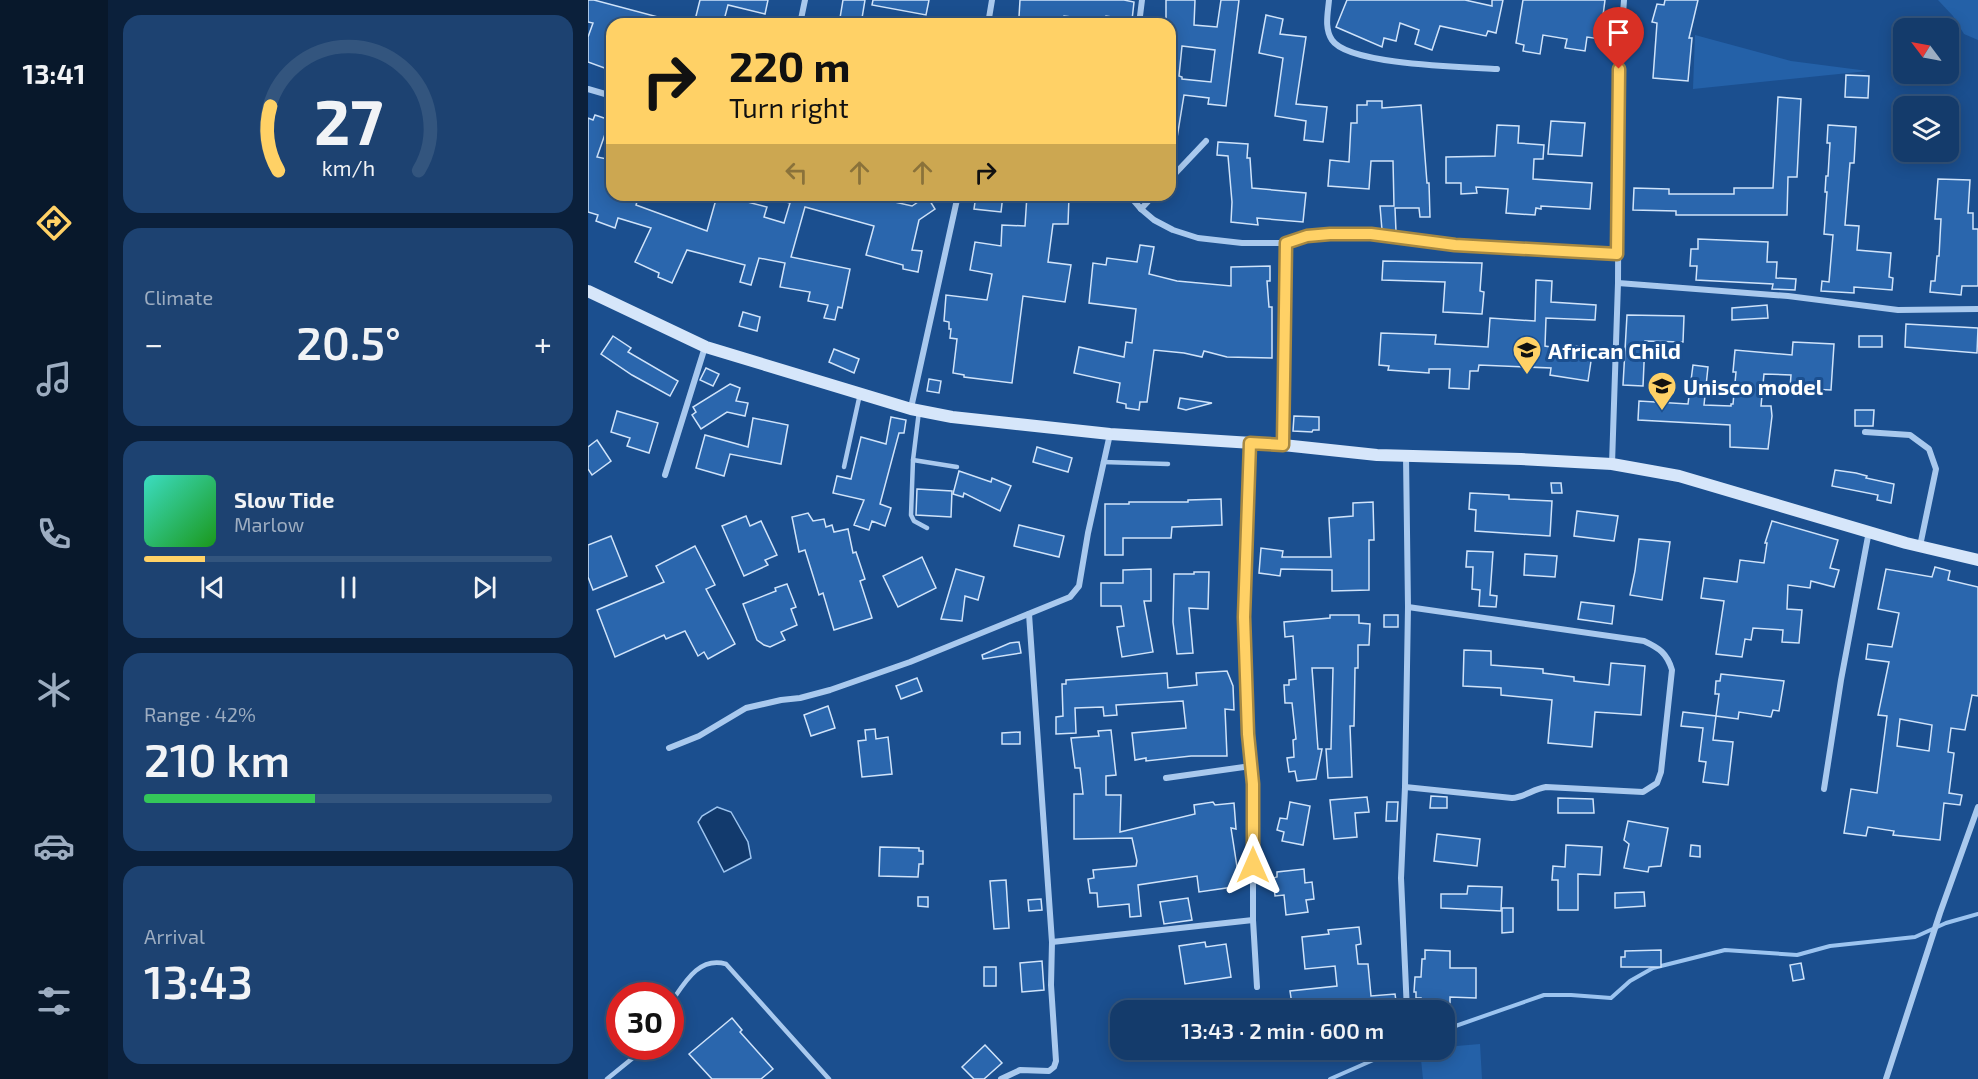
<!DOCTYPE html>
<meta charset="utf-8">
<style>
:root{--surface:#143b6b;--page:#1d4271;--text:#f1f3f6;--muted:#9dadc1;--line:#33557e;--accent:#ffd166}
body{margin:0;font-family:"Exo 2",sans-serif;background:var(--page);color:var(--text);height:100vh;display:flex;flex-direction:column;font-size:22px;white-space:nowrap}
*{box-sizing:border-box;margin:0}
p{font-size:20px;color:var(--muted)}
.icon{flex:none;width:33px;height:33px;fill:none;stroke:currentColor;stroke-width:2;stroke-linecap:round;stroke-linejoin:round}
.map{position:relative;flex:1;overflow:hidden}
.panel{display:flex;flex-direction:column;gap:15px;padding:15px;background:#0b203b;width:480px}
.panel>*{flex:none}
.hud{position:absolute;left:18px;top:18px;width:570px;height:183px;border-radius:18px;box-shadow:0 3px 15px #0003,0 0 0 2px var(--line);background:#ffd166;color:#111;overflow:hidden}
.needle{width:39px;rotate:302deg}
.fabs{position:absolute;left:1305px;top:18px;display:grid;gap:12px}
.fabs a{display:grid;place-items:center;width:66px;height:66px;border-radius:12px;background:var(--surface);box-shadow:0 3px 15px #0003,0 0 0 2px var(--line);font-size:30px}
.speed{position:absolute;left:18px;top:982px;display:flex;gap:12px;font-size:30px;font-weight:700;text-align:center}
.speed>*{display:grid;place-content:center;width:78px;height:78px;border-radius:50%;background:var(--surface);box-shadow:0 3px 15px #0003,0 0 0 2px var(--line);line-height:1}
.speed .limit{border:9px solid #d22;background:#fff;color:#111}
.pin{position:absolute;display:grid;place-items:center;width:51px;height:51px;color:#fff;margin:-62px -26px;border-radius:50% 50% 50% 0;rotate:-45deg;box-shadow:0 0 6px #0007}
.pin .icon{rotate:45deg}
.me{position:absolute;width:66px;margin:-33px;rotate:0deg;stroke-linejoin:round;filter:drop-shadow(0 0 4px #0008)}
.turn{display:flex;align-items:center;gap:21px;height:126px;padding:0 24px;font-size:27px}
.turn .icon{width:78px;height:78px;stroke-width:2.5}
.turn b{display:block;font-size:42px;line-height:51px}
.lanes{display:flex;align-items:center;height:57px;padding:0 24px;background:#0003;justify-content:center;gap:30px;direction:ltr}
.lanes .off{opacity:.35}
.big{font-size:45px;font-weight:600;line-height:1.1}
.panel .tile{flex:1;display:flex;flex-direction:column;justify-content:center;gap:9px;min-width:0;padding:0 21px;border-radius:18px;background:var(--page)}
.panel .dial{align-items:center;gap:0}
.dial svg{height:156px;overflow:visible;fill:none;stroke:var(--line);stroke-width:7;stroke-linecap:round;text-anchor:middle}
.dial text{fill:var(--text);stroke:none}
.song{display:flex;align-items:center;gap:18px}
.cover{width:72px;height:72px;border-radius:9px;background:linear-gradient(135deg,hsl(170 70% 55%),hsl(120 70% 35%))}
.played{height:6px;border-radius:3px;background:linear-gradient(90deg,var(--accent) 15%,var(--line) 15%)}
.keys{display:flex;justify-content:space-around;direction:ltr}
.heat{display:flex;justify-content:space-between;align-items:center;font-size:33px;direction:ltr}
.charge{height:9px;border-radius:4px;background:linear-gradient(90deg,#34c759 42%,var(--line) 0)}
.trip{position:absolute;left:522px;top:1000px;width:345px;height:60px;border-radius:18px;background:var(--surface);box-shadow:0 3px 15px #0003,0 0 0 2px var(--line);font-weight:600;line-height:60px;text-align:center}
main{display:flex;flex:1;min-height:0}
.tabs{display:flex;flex-direction:column;width:108px;justify-content:space-around;align-items:center;background:#08182b;color:var(--muted)}
.tabs .icon{width:42px;height:42px}
.tabs .current{color:var(--accent)}
.tabs b{font-size:27px;color:var(--text)}
.map>svg:first-child{display:block}
.green{fill:#2461a8}
.water{fill:#123a6d;stroke:#9cc4f0;stroke-width:1.5}
.lines{fill:none;stroke-linecap:round;stroke-linejoin:round}
.stream{stroke:#9cc4f0;stroke-width:4}
.building{fill:#2a66ad;stroke:#cfe3fa;stroke-width:1.5;fill-rule:evenodd}
.lane{stroke:#a9c9ee;stroke-width:4.5}
.street{stroke:#a9c9ee;stroke-width:6}
.secondary{stroke:#d6e6fa;stroke-width:12}
.route-casing{stroke:#a68842;stroke-width:15}
.route{stroke:#ffd166;stroke-width:10}
.labels{text-anchor:middle;dominant-baseline:central;stroke-width:6;stroke-linejoin:round;paint-order:stroke}
.poi-label{font-size:22px;font-weight:bold;fill:#fff;stroke:#1b4f8f;text-anchor:start}
</style>
<main>
<nav class="tabs">
<b>13:41</b>
<svg class="icon current" aria-label="directions" viewBox="0 0 24 24"><path d="M12 3l9 9-9 9-9-9zM9 14v-3h6M13 9l2 2-2 2"/></svg>
<svg class="icon" aria-label="music" viewBox="0 0 24 24"><path d="M9 18V5l10-2v13"/><circle cx="6" cy="18" r="3"/><circle cx="16" cy="16" r="3"/></svg>
<svg class="icon" aria-label="phone" viewBox="0 0 24 24"><path d="M5 4h4l2 5-3 2q2 4 5 5l2-3 5 2v4C11 20 4 13 5 4z"/></svg>
<svg class="icon" aria-label="climate" viewBox="0 0 24 24"><path d="M12 3v18M4 7l16 10M4 17L20 7"/></svg>
<svg class="icon" aria-label="car" viewBox="0 0 24 24"><path d="M5 17H2v-5l4-1 3-4h7l3 4 3 1v5h-3M9 17h6M6 11h13"/><circle cx="7" cy="17" r="2"/><circle cx="17" cy="17" r="2"/></svg>
<svg class="icon" aria-label="filters" viewBox="0 0 24 24"><path d="M4 7h16M4 17h16"/><circle cx="9" cy="7" r="2"/><circle cx="15" cy="17" r="2"/></svg>
</nav>
<section class="panel">
<div class="tile dial"><svg viewBox="0 0 100 80">
<path d="M14 69A42 42 0 1 1 86 69"/>
<path d="M14 69A42 42 0 0 1 10 36" stroke="#ffd166"/>
<text x="50" y="56" font-size="32" font-weight="700">27</text>
<text x="50" y="72" font-size="11">km/h</text>
</svg></div>
<div class="tile"><p>Climate</p>
<div class="heat"><a>−</a><b class="big">20.5°</b><a>+</a></div>
</div>
<div class="tile">
<div class="song"><i class="cover"></i><div><b>Slow Tide</b><p>Marlow</p></div></div>
<div class="played"></div>
<div class="keys"><svg class="icon" aria-label="previous" viewBox="0 0 24 24"><path d="M18 5L8 12l10 7zM5 5v14"/></svg><svg class="icon" aria-label="pause" viewBox="0 0 24 24"><path d="M8 5v14M16 5v14"/></svg><svg class="icon" aria-label="next" viewBox="0 0 24 24"><path d="M6 5l10 7-10 7zM19 5v14"/></svg></div>
</div>
<div class="tile"><p>Range · 42%</p><b class="big">210 km</b><div class="charge"></div></div>
<div class="tile"><p>Arrival</p><b class="big">13:43</b></div>
</section>
<div class="map">
<svg width="1390" height="1079" viewBox="0 0 1390 1079">
<rect width="100%" height="100%" fill="#1b4f8f"/>
<g class="green">
<path d="M1350 0H1390V40L1376 34 1365 16Z"/>
<path d="M1107 35 1203 61 1280 71 1105 89Z"/>
<path d="M892 1044 894 1079H835L832 1050H856L857 1047Z"/>
</g>
<path class="water" d="M129 807 143 812 160 842 163 858 136 872 110 822 114 816Z"/>
<g class="lines">
<g class="stream">
<path d="M856 1030 956 995H983L1023 998 1042 981 1065 968 1137 950 1209 955 1242 946 1327 937 1358 923 1390 914"/>
<path d="M742 1079 808 1050"/>
</g>
</g>
<g class="building">
<path d="M0 0H6L85 21 84 24H24V64L22 70 0 62V37L5 23 0 22Z"/>
<path d="M112 0H180L177 14 140 5 135 24H106Z"/>
<path d="M255 0H277L273 24H251Z"/>
<path d="M285 0H341L338 15 284 5Z"/>
<path d="M432 0H536L546 2 544 20 518 16 517 21 476 16 474 22 431 17Z"/>
<path d="M578 0H607L606 25 629 27 633 0H651L638 106 620 104 621 98 596 95 588 144 582 143V24H578ZM594 46 627 50 623 82 594 79V77L591 76Z"/>
<path d="M759 0H877L904 6V0H915L908 33 900 31 898 36 852 26 844 50 827 44 831 30 812 23 808 41 796 38 794 47 748 27Z"/>
<path d="M935 0H1017L1012 39 999 37 997 51 977 48 979 39 955 35 952 54 935 51 936 45 928 43Z"/>
<path d="M1077 0H1110L1101 38H1104L1100 81 1065 78 1069 23 1064 22 1069 4 1076 5Z"/>
<path d="M678 15 695 19 692 34 718 37 708 104 739 107 735 142 716 140 718 121 687 116 695 58 671 53Z"/>
<path d="M1258 75 1281 76 1280 98 1257 97Z"/>
<path d="M1190 97 1213 99 1209 177H1200L1199 215H1088V211L1045 210 1046 188 1081 189V194H1146V188H1185Z"/>
<path d="M779 101H794V108L833 105 839 183H841L842 217H832L831 208H807L808 232 794 230 792 206H806L805 161H783L781 189 740 186 742 160 761 162 763 123H769V105H779Z"/>
<path d="M7 115 22 120 9 157 24 160V195H31L49 202 48 205 119 231 129 196 136 198V196L179 207 176 217 196 223 202 203 183 198V195H276L324 206 339 196 347 209 331 220 324 250 334 251 330 272 315 269V265L278 255 286 226 217 207 203 257 262 269 254 308 250 307 247 320 236 318 240 305 220 301 222 292 192 287 197 263 171 258 163 285 152 282 157 265 99 250 84 283 70 277 71 273 47 262 63 228 30 218 27 228 8 221 10 215 0 212V118L5 120Z"/>
<path d="M963 121 997 123 994 156 960 154Z"/>
<path d="M909 125 931 126 930 143 956 145 955 159H946L945 179 1004 183 1002 209 953 206V209L948 208 947 215 918 213 920 189 888 187 889 193 873 194V183H858V157L907 156Z"/>
<path d="M1240 125 1268 127 1266 163H1262L1257 225 1271 226 1269 250 1303 253 1301 277 1305 278 1304 290 1266 287V293L1233 291 1234 281 1241 282 1245 235 1236 234 1239 192H1237L1238 176H1240L1242 143H1239Z"/>
<path d="M630 142 660 144 659 158H662L664 188 718 193 715 222 669 218 670 225 643 222 644 202 640 156 629 155Z"/>
<path d="M1350 179 1382 180 1380 213H1385V229H1390V286H1374L1373 295 1342 292 1343 281H1347L1349 256H1351L1353 219H1347Z"/>
<path d="M388 195H415L413 212 386 209Z"/>
<path d="M439 195 481 197 480 224H465L460 262 483 265 477 302 435 296 424 383 376 377V375L365 373 369 339 362 338 363 329H361V322L356 321 358 295 399 300 404 274 382 270 387 242 413 246 414 225 437 226Z"/>
<path d="M1110 239 1180 242 1179 262H1189L1188 278 1208 279 1207 290 1184 289 1185 284 1108 280 1109 266H1102L1103 249H1110Z"/>
<path d="M552 245 566 247 561 274 589 281 643 286V267L682 266V281H679L681 307H684V358L639 357 616 351 614 357 596 353 566 350 559 402H552L551 410 538 408V404L529 402 532 383 486 373 491 347 536 357 538 342 544 343 548 309 501 303 505 263 518 265 519 258 549 262Z"/>
<path d="M795 261 894 263 892 291 896 292 894 314 855 312 857 282 794 280Z"/>
<path d="M948 280 964 281 963 302 1008 305 1007 320 958 318 957 346 988 351V346L1005 348 1000 381 962 375 963 368 891 365 890 371H882L881 389 861 388 862 369H841V373L800 370 801 366 791 365 793 333 848 335 847 344 900 347 902 318 947 321Z"/>
<path d="M1179 305 1180 318 1144 320V308Z"/>
<path d="M155 312 172 317 169 331 151 326Z"/>
<path d="M1039 315 1096 316 1095 342 1057 341 1055 386 1035 385Z"/>
<path d="M1318 324 1390 328 1389 353 1317 347Z"/>
<path d="M25 336 43 348 40 352 90 381 82 396 44 375 13 354Z"/>
<rect x="1271" y="336" width="23" height="11"/>
<path d="M1205 342 1246 344 1243 390 1202 388 1203 375 1176 374 1173 406H1183L1184 416 1180 449 1142 447V425L1050 420 1051 401 1100 404 1105 365 1120 367 1116 405 1143 406V404H1145L1148 372H1145L1147 350 1204 355Z"/>
<path d="M246 349 271 359 266 373 241 362Z"/>
<path d="M118 368 131 374 125 386 112 380Z"/>
<path d="M341 379 353 381 351 393 339 391Z"/>
<path d="M142 384 152 388 148 401 160 403 157 416 139 412 113 429 104 415 108 412 105 407Z"/>
<path d="M592 398 624 403 598 410 590 408Z"/>
<path d="M1267 410H1286L1285 426H1267Z"/>
<path d="M29 411 70 423 61 453 39 446 42 438 23 432Z"/>
<path d="M706 416 731 417V430H725L724 432 705 431Z"/>
<path d="M303 417 318 420 316 433H311L292 504 303 508 297 526 284 521 281 530 266 525 276 500 245 493 249 476 263 479 273 437 298 444Z"/>
<path d="M165 418 200 425 193 464 142 454 136 476 108 468 117 435 160 447Z"/>
<path d="M9 440 23 461 4 475 0 469V447Z"/>
<path d="M449 447 484 458 480 472 445 462Z"/>
<path d="M1247 470 1268 473 1279 476 1278 478 1306 484 1303 503 1289 500 1290 495 1244 486Z"/>
<path d="M371 471 403 482 404 478 423 486 412 511 376 493 375 497 365 494Z"/>
<path d="M963 483H973L974 493H964Z"/>
<path d="M329 489 364 491 363 517 328 515Z"/>
<path d="M882 493 921 495V499L964 501 962 536 887 531 888 510 881 509Z"/>
<path d="M633 499 634 525 584 527 583 538H535V555H517V504H541V502H600V500Z"/>
<path d="M785 502 786 540H781V590L744 591V570L693 569 692 576 671 573 673 548 695 551 694 557H743L741 518 765 516V503Z"/>
<path d="M989 511 1030 516 1026 541 986 536Z"/>
<path d="M220 513 225 521 236 519 238 527 244 525 246 532 260 529 265 553 268 552 277 579 272 581 284 618 246 630 235 593 231 595 217 550 211 552 204 517Z"/>
<path d="M158 516 162 526 173 521 189 555 177 560 180 565 156 576 134 526Z"/>
<path d="M1184 521 1250 540 1242 568 1251 570 1246 587 1223 581 1222 588 1200 585 1199 609 1214 610 1211 643 1194 642 1195 630 1165 628 1163 640 1157 639 1154 657 1128 654 1136 601 1113 598 1116 578 1149 582 1152 560 1176 563 1179 543H1177Z"/>
<path d="M431 525 476 536 471 557 426 546Z"/>
<path d="M23 536 39 576 5 590 0 577V545Z"/>
<path d="M1051 539 1082 542 1074 600 1042 595 1047 571Z"/>
<path d="M107 546 127 585 118 589 147 644 120 659 116 652 110 656 97 631 78 639 76 635 27 657 9 610 76 582 68 566Z"/>
<path d="M879 551 905 552 902 595 909 596 908 607 891 606 892 590 884 589 885 567H878Z"/>
<path d="M937 554 969 556 967 577 936 575Z"/>
<path d="M334 557 348 588 310 607 295 576Z"/>
<path d="M1347 567 1362 571 1360 580 1390 587V696L1384 695 1377 730 1363 728 1360 752 1366 753 1361 793 1374 795 1372 805 1356 803 1352 840 1305 835 1306 831 1280 827 1278 836 1256 833 1263 789 1289 793 1299 716 1290 715 1301 662 1278 659 1280 644 1304 647 1311 613 1290 609 1298 569 1344 577ZM1312 719 1344 725 1341 751 1309 746Z"/>
<path d="M368 569 396 577 390 600 377 596 374 621 353 619Z"/>
<path d="M563 569V601H556L565 652 534 657 529 627 536 626 533 606H513V583H535V570Z"/>
<path d="M606 572H621L620 609 601 608 605 653 589 654 585 622 586 574H606Z"/>
<path d="M199 584 208 607 203 609 209 625 193 632 197 640 182 647 176 645 169 640 155 604 188 591 187 588Z"/>
<path d="M993 602 1026 606 1024 624 990 619Z"/>
<path d="M742 615H771V623L782 624 781 645H770V668H767L766 726H762L764 777 740 778 738 749H743L745 668H724L730 749H734L728 779 709 781 707 771 701 772 699 758 706 757 705 740 708 739 704 703H697L696 685H701V680L708 679 705 636 697 637 696 622 742 618Z"/>
<rect x="796" y="615" width="14" height="12"/>
<path d="M431 642 433 653 395 659 394 655 422 643Z"/>
<path d="M876 650 903 651V665L955 669V673L986 677V681L1021 685 1023 663 1057 666 1053 715 1007 712 1004 747 960 743 964 700 913 695V688L875 686Z"/>
<path d="M639 671 645 686 646 710 637 709 639 756H603L558 761V758L547 760 544 733 598 728 595 701 528 705 529 715 516 716 515 707 487 708 488 733 468 734V717L475 716 474 684H478V680L579 673 580 688 609 685 608 673Z"/>
<path d="M1133 674 1196 681 1191 711 1185 710 1183 717 1151 712 1150 719 1128 716 1131 694H1127L1128 681H1132Z"/>
<path d="M329 678 334 691 313 699 308 686Z"/>
<path d="M240 706 247 728 223 736 216 715Z"/>
<path d="M1095 712 1128 716 1125 740 1145 742 1140 785 1115 782 1118 762 1111 761 1115 728 1093 726Z"/>
<path d="M287 729 288 739 300 737 304 774 274 777 270 741 278 740 277 730Z"/>
<path d="M523 730 528 775 518 776V795H533L532 832 607 814 606 805 625 802 627 805 646 803 648 829 643 828 652 886 611 892 609 876 550 885 553 916 542 917 541 904 510 907 509 893H502L500 879 506 878 505 870 548 866 549 861 544 838 486 839V794H495L492 768H487L483 738 511 736 510 731Z"/>
<path d="M432 732V744H414V733Z"/>
<path d="M843 796 859 797V808H842Z"/>
<path d="M779 797 781 812 767 813 769 837 746 839 742 800Z"/>
<path d="M970 798 1005 799 1006 813H970Z"/>
<path d="M702 802 722 806 715 845 694 841 696 832 689 830 692 818 699 819Z"/>
<path d="M799 802H810L809 821H798Z"/>
<path d="M1040 821 1080 828 1073 866 1061 867 1060 872 1036 868 1041 844 1036 840Z"/>
<path d="M849 834 892 839 889 866 846 861Z"/>
<path d="M978 845 1014 847 1012 875 990 874V910H970V880H964L965 866 977 867Z"/>
<path d="M1103 845 1112 846V857L1102 856Z"/>
<path d="M292 847 331 848V851H335V864H331L330 877 291 876Z"/>
<path d="M716 869 717 883 724 882 726 899 718 900 720 912 698 915 696 895 687 896 685 878 689 877V872Z"/>
<path d="M418 880 421 928 406 929 402 881Z"/>
<path d="M880 886 914 887 913 911 853 908V894H879Z"/>
<path d="M1056 892 1057 906 1027 908V893Z"/>
<path d="M330 897H340V907L330 906Z"/>
<path d="M600 898 604 920 576 924 572 902Z"/>
<path d="M453 899 454 910 441 911 440 900Z"/>
<path d="M914 908H925V932L914 933Z"/>
<path d="M771 927 773 944 768 945 770 964H780L783 996 807 994 809 1008 778 1011H705L702 991 749 986 747 966 717 969 714 937 741 934 740 930Z"/>
<path d="M617 942 618 947 638 944 643 977 597 984 591 946Z"/>
<path d="M837 950 862 951V968H888V998L862 997V1003L833 1001V998H828V992H826L827 977H833L834 959H837Z"/>
<path d="M1073 950V967H1033V957H1037V951Z"/>
<path d="M454 961 456 990 434 992 432 963Z"/>
<path d="M1213 963 1216 979 1205 981 1202 965Z"/>
<rect x="396" y="967" width="12" height="19"/>
<path d="M144 1018 154 1030 152 1032 185 1069 173 1079H124L101 1054Z"/>
<path d="M397 1045 414 1063 396 1079H386L374 1067Z"/>
</g>
<g class="lines">
<g class="lane">
<path d="M331 411 325 460 323 515 326 521 339 528"/>
<path d="M325 460 369 467"/>
<path d="M515 462 580 464"/>
<path d="M256 467 272 394"/>
<path d="M82 1004C96 984 110 956 138 964L241 1079"/>
<path d="M19 1079 51 1053 56 1047"/>
</g>
<g class="street">
<path d="M741 0C740 13 736 28 744 40 760 65 877 67 909 69"/>
<path d="M212 24 217 0"/>
<path d="M400 24 404 0"/>
<path d="M551 24 554 0"/>
<path d="M0 89 24 96"/>
<path d="M582 179 618 141"/>
<path d="M541 195 553 209 566 220 585 230 610 238 654 243H698L719 236 742 234H783L867 245 1029 254"/>
<path d="M553 209 566 195"/>
<path d="M1030 283 1200 296 1310 310 1390 309"/>
<path d="M323 408 370 195"/>
<path d="M1277 432 1322 435 1341 449 1348 469 1332 546"/>
<path d="M662 443 656 596V638L660 734 665 784V920L669 987"/>
<path d="M695 445 698 243"/>
<path d="M818 456 820 607 817 787 813 878 819 1011"/>
<path d="M1024 464 1030 283 1031 69 1036 0"/>
<path d="M77 475 117 347"/>
<path d="M81 748 111 736 158 708 193 700 212 698 242 690 322 662 482 597 491 586 500 533 522 434"/>
<path d="M578 778 663 766"/>
<path d="M817 787 924 798C937 797 945 789 958 787L1055 792 1069 783 1073 772 1084 670C1079 653 1071 648 1056 641L820 607"/>
<path d="M1236 789 1253 680 1281 531"/>
<path d="M464 942 665 920"/>
<path d="M413 1079 432 1070 461 1071 466 1067 468 1061 463 985 464 942 441 614"/>
<path d="M1298 1079 1352 913 1390 807"/>
</g>
<path class="secondary" d="M0 291 118 347 323 409 364 417 522 434 695 445 789 455 933 459 1024 464 1091 476 1318 543 1390 560"/>
</g>
<g class="lines">
<g class="route-casing">
<path id="route" d="M665 865V784L660 734 656 617 662 443 695 445 698 243 719 236 742 234H783L867 245 1029 254 1031 69"/>
</g>
<use href="#route" class="route"/>
</g>
<defs>
<g id="school-pin" transform="scale(1.5)"><path d="M0 17L-7.5 6A9.5 9.5 0 1 1 7.5 6Z" fill="#ffd166" stroke="#1b4f8f"/><path d="M0-5L7-2L0 1L-7-2ZM-4 1L0 2.5L4 1V4Q0 6-4 4Z" fill="#111"/></g>
</defs>
<g fill-rule="evenodd">
<use href="#school-pin" x="939" y="350"/>
<use href="#school-pin" x="1074" y="386"/>
</g>
<g class="labels">
<g class="poi-label">
<text x="960" y="350">African Child</text>
<text x="1095" y="386">Unisco model</text>
</g>
</g>
</svg>
<div class="fabs">
<a><svg class="needle" viewBox="-14 -14 28 28"><path d="M0-13l5 13h-10z" fill="#e53935"/><path d="M0 13l5-13h-10z" fill="#9dadc1"/></svg></a>
<a><svg class="icon" aria-label="layers" viewBox="0 0 24 24"><path d="M12 4l9 5-9 5-9-5zM3 14l9 5 9-5"/></svg></a>
</div>
<div class="speed"><div class="limit">30</div></div>
<div class="pin" style="left:1031px;top:69px;background:#d93025"><svg class="icon" aria-label="arrive" viewBox="0 0 24 24"><path d="M6 21V4h12l-3 4 3 4H6"/></svg></div>
<svg class="me" style="left:665px;top:865px" viewBox="-20 -20 40 40"><path d="M0-17L14 15 0 8-14 15z" fill="#ffd166" stroke="#fff" stroke-width="4"/></svg>
<div class="trip">13:43 · 2 min · 600 m</div>
<div class="hud">
<div class="turn"><svg class="icon" aria-label="right" viewBox="0 0 24 24"><path d="M7 20v-9h11M14 6l5 5-5 5"/></svg><div><b>220 m</b>Turn right</div></div>
<div class="lanes"><svg class="icon off" aria-label="left" viewBox="0 0 24 24"><path d="M17 20v-9H6M10 6l-5 5 5 5"/></svg><svg class="icon off" aria-label="ahead" viewBox="0 0 24 24"><path d="M12 20V5M6 11l6-6 6 6"/></svg><svg class="icon off" aria-label="ahead" viewBox="0 0 24 24"><path d="M12 20V5M6 11l6-6 6 6"/></svg><svg class="icon" aria-label="right" viewBox="0 0 24 24"><path d="M7 20v-9h11M14 6l5 5-5 5"/></svg></div>
</div>
</div>
</main>
